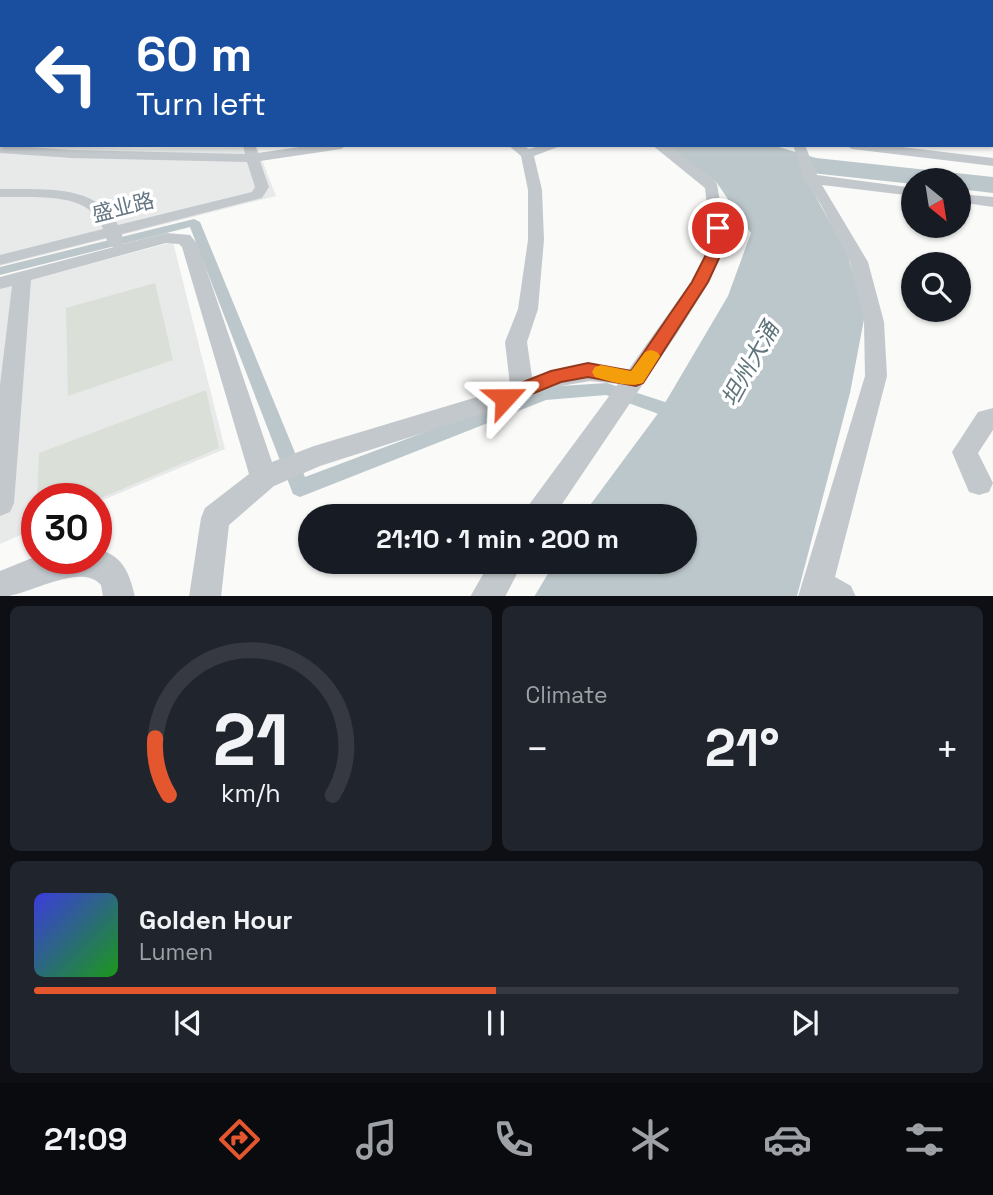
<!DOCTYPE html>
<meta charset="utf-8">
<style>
:root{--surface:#171b24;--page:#20242c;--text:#f1f3f6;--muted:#9ea1a6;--line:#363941;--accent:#e4572e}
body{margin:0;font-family:"Space Grotesk","Noto Sans SC",sans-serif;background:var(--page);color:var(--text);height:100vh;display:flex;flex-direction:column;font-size:26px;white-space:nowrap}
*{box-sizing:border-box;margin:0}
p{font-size:23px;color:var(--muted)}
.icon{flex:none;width:38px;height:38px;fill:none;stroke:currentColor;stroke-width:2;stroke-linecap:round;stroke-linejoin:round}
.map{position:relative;height:596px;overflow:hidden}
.drawer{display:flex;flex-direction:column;gap:10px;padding:10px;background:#0d0f14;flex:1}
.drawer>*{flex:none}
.guide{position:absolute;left:0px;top:0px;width:994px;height:147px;box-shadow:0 2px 5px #0004;background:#1a4fa0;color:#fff;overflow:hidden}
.needle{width:46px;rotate:150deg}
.controls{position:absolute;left:901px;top:168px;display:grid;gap:14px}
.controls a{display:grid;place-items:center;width:70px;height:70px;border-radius:50%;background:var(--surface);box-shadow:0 2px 5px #0004;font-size:35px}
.speed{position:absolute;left:21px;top:483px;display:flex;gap:14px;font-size:35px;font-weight:700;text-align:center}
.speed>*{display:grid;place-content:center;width:91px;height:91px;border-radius:50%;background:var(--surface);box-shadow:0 2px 5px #0004;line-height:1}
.speed .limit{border:10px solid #d22;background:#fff;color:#111}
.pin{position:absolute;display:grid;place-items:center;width:60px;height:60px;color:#fff;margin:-30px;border:4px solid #fff;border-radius:50%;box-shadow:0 2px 7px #0007}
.me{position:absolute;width:77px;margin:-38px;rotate:66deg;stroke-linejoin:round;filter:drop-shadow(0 0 5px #0008)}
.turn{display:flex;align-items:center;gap:24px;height:147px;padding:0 21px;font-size:32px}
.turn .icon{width:91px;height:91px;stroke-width:2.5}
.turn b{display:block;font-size:49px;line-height:60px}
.big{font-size:52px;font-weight:600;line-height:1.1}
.drawer .widget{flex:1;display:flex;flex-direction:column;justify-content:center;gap:10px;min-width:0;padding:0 24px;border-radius:10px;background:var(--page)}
.drawer .dial{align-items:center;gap:0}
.dial svg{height:182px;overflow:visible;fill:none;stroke:var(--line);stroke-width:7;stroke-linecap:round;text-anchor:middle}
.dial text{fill:var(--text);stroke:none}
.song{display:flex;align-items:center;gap:21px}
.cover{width:84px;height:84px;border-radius:10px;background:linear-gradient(135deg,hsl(240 70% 55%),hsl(120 70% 35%))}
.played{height:7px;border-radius:4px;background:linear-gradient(90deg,var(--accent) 50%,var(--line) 50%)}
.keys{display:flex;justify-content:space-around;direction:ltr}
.heat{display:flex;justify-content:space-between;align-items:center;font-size:38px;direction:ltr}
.drawer .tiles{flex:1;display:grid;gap:10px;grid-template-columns:1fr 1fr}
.widget:last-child{grid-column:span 2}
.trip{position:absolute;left:298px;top:504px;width:399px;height:70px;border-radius:35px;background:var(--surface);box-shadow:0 2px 5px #0004;font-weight:600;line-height:70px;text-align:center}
.menu{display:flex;height:112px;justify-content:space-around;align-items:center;background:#090b0e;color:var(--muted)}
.menu .icon{width:49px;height:49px}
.menu .selected{color:var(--accent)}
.menu b{font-size:32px;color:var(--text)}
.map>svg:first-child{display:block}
.built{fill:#e8e9e9}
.green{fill:#dadfd7}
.water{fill:#bbc7cb}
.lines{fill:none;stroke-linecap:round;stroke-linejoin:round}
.canal{fill:#bbc7cb;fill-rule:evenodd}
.major-casing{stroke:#b5babe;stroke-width:3}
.highway-casing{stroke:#b4b9bd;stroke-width:3}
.minor{fill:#c3c8cc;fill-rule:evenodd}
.major{fill:#fff;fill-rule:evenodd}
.highway{fill:#fff;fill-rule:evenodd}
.route{fill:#e4572e;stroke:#94391e;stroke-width:2}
.slow{fill:#f59e0b}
.labels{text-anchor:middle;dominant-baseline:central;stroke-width:7;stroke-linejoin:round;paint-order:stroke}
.street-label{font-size:21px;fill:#657683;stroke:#fff}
.water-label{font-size:23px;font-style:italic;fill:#60757c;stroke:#fff}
</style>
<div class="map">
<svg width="993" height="597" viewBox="0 0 993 597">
<rect width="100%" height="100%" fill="#fafaf8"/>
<g class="built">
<path d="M0 142 2 145 141 149 257 147 276 196 0 266Z"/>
<path d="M173 242 225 449 96 503V499H37V528L0 544V288Z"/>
</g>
<g class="green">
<path d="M155 283 173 360 68 396 66 308Z"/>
<path d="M206 390 219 448 96 500 37 499 39 453Z"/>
</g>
<path class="water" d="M663 145H772L816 158 993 177V193L959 189V180H914L913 184 802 172 847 253 865 314 850 393 797 596 534 597 555 562H684V516H582L662 408 728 296 751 233 717 183Z"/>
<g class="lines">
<path class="canal" d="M194 219 200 222 305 477 545 387 607 383 668 403 684 412 687 417 684 422 678 424 656 413 606 395 546 400 300 497 293 494 190 227 0 275V267Z"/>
<g class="major-casing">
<rect id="major" x="992" y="78" width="1" height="8"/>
</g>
<g class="highway-casing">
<g id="highway">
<rect x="992" y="85" width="1" height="8"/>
<rect x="0" y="129" width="2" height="10"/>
</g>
</g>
<g class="minor">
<path d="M0 145 72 150 245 154 243 145H255L258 153 313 145H347L341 149 260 161 269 187 262 198 122 234 123 244 166 233 190 235 198 245 272 462 314 446 497 391 510 385 505 342 518 309 528 240V190L521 156 508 145H523L529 149 543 145H563L534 156 542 190 544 240 538 309 527 342 532 377 578 365 629 369 691 282 711 243 705 188 652 145H667L708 174 717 184 727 243 709 282 678 332 554 516H524L528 506 618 384 590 381 555 387 513 404 320 466 274 486 229 525 221 597H189L201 518 205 508 249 474 182 247 179 244 166 243 31 280 14 503 10 512 0 516V385L12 286 0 289V277L114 247 110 246 106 238 0 265V255L103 229C91 190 32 198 0 197V189C42 190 95 183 118 225L252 192 255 187 247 162 72 158 0 153Z"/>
<path d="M793 145H805L817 175 914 188V196L822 185 868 262 884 322 887 376 835 577 851 586 856 597H798L865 376 864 322 850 262 821 205 804 179Z"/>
<path d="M846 145H886L993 158V166L852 149Z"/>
<path d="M959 194 993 197V207L959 202Z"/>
<path d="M993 408V430L978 453 993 483 989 492 979 495 969 492 952 452 978 412Z"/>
<path d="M96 548C123 556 129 571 135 597H103L101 585C80 561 27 597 0 597V571L37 556V558H96Z"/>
<path d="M490 562H523L505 597H470Z"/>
</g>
<use href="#major" class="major"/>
<use href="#highway" class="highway"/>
</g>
<linearGradient id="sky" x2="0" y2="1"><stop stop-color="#96bcdc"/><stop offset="0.46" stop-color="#fdfdfc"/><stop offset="1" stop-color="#fdfdfc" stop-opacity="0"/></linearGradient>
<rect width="993" height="157" fill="url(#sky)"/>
<path class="route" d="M718 224 725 228 726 243 708 282 643 383 636 386 588 377 561 382 505 405 498 403 495 398 498 392 551 371 588 363 631 371 692 282 712 243 711 228Z"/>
<path class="slow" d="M651 350 657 352 660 356 643 383C629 388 608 381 595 377L592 372 595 367 601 365 631 371 645 352Z"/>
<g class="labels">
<g class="street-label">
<text transform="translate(123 207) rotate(-14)">盛业路</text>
</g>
<g class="water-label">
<text transform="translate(750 364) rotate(-61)">坦州大涌</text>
</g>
</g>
</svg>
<div class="controls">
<a><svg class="needle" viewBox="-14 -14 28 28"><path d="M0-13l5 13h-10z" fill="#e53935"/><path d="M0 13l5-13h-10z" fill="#9ea1a6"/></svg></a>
<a><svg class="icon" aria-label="search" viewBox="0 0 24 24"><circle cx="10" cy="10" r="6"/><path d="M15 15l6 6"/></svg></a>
</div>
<div class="speed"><div class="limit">30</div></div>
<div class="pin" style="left:718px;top:228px;background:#d93025"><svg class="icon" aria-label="arrive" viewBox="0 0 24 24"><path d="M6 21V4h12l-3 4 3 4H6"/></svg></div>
<svg class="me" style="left:505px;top:398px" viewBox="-20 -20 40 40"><path d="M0-17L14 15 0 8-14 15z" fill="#e4572e" stroke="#fff" stroke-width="4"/></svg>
<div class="trip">21:10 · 1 min · 200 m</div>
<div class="guide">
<div class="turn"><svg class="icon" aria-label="left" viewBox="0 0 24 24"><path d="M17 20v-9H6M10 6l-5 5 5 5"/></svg><div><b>60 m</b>Turn left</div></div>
</div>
</div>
<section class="drawer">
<div class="tiles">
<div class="widget dial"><svg viewBox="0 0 100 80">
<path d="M14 69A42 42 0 1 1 86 69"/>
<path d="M14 69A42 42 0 0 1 8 44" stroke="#e4572e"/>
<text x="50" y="56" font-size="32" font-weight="700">21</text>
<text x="50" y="72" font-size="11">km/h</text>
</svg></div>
<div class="widget"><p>Climate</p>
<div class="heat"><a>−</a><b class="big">21°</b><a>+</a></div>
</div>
<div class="widget">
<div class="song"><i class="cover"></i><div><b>Golden Hour</b><p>Lumen</p></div></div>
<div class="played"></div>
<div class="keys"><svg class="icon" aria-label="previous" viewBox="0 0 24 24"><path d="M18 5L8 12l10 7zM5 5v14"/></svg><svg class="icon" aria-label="pause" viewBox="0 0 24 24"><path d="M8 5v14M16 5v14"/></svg><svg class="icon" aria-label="next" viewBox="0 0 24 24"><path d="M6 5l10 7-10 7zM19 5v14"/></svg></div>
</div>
</div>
</section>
<nav class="menu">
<b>21:09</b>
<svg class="icon selected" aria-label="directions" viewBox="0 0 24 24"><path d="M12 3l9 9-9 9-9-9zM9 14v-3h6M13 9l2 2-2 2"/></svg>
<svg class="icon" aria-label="music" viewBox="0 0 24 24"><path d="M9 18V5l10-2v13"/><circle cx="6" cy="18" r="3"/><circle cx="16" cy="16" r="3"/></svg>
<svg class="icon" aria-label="phone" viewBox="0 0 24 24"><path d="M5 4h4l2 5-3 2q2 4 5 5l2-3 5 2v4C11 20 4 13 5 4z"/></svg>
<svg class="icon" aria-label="climate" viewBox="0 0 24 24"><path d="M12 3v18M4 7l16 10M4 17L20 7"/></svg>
<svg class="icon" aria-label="car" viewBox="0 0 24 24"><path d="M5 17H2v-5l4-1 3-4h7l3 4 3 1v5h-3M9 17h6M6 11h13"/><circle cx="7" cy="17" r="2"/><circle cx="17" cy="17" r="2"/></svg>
<svg class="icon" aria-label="filters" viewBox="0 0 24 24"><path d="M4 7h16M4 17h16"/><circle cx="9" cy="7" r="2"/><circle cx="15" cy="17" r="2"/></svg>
</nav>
